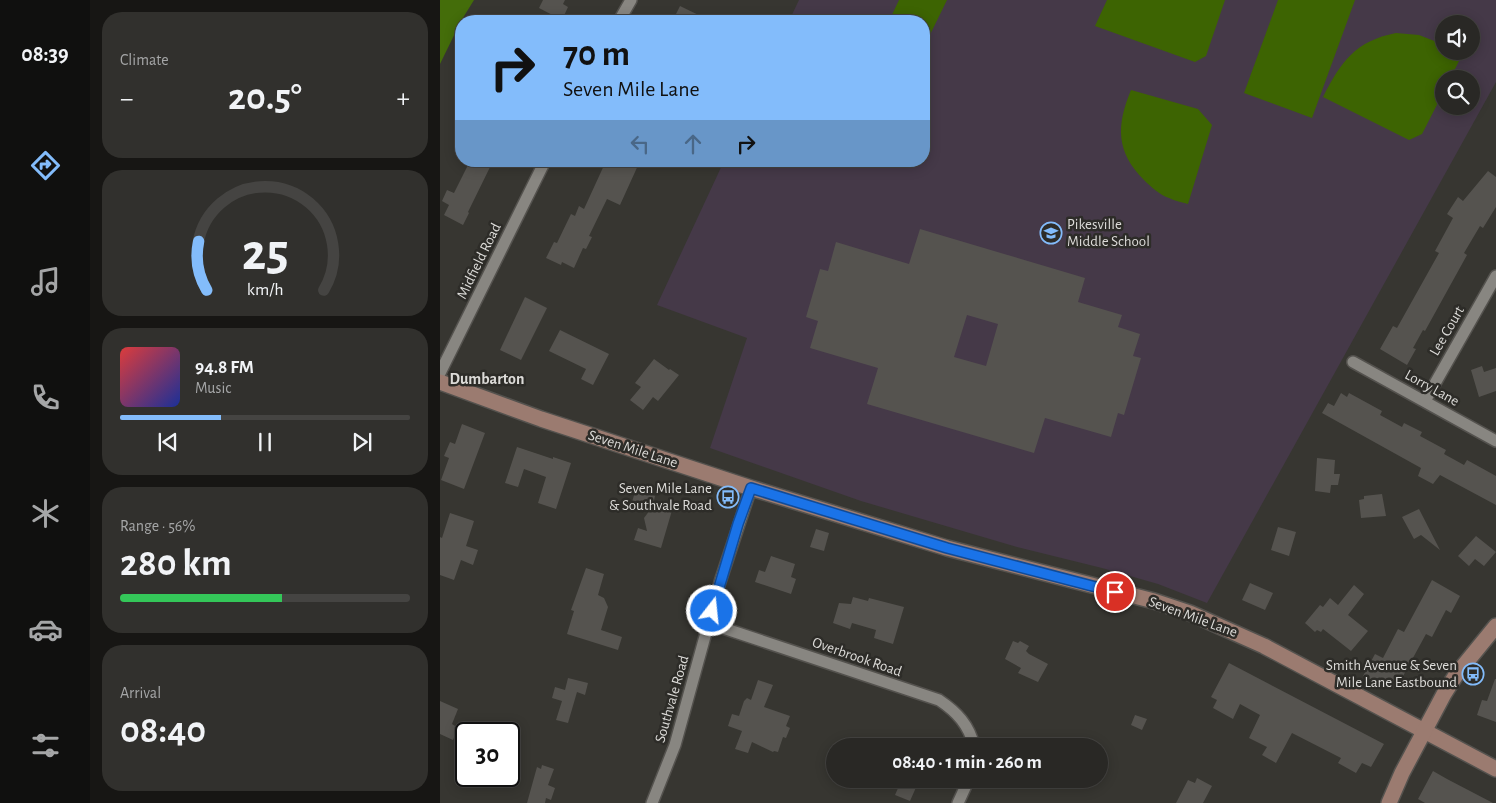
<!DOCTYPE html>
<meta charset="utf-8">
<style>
:root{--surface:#292825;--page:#31302d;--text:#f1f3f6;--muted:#a5a6a7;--line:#454442;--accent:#83bcfb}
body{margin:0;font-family:"Alegreya Sans",sans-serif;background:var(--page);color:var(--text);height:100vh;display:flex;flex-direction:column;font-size:19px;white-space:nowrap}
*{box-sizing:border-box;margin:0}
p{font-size:16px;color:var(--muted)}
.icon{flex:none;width:28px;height:28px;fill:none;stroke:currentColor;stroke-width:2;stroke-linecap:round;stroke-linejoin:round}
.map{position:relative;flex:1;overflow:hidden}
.side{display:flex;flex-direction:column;gap:12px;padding:12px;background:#171614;width:350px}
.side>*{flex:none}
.guide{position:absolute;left:15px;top:15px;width:475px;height:152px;border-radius:20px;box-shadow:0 2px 12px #0003,0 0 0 1px var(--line);background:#83bcfb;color:#111;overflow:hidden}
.fabs{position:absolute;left:995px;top:15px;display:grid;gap:10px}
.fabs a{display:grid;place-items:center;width:45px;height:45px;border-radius:50%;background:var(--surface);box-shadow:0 2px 12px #0003,0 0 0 1px var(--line);font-size:25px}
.speed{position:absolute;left:15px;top:722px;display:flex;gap:10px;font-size:25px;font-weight:700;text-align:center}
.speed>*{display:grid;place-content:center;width:65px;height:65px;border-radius:50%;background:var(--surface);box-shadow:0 2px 12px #0003,0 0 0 1px var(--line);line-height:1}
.speed .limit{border:2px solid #111;border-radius:8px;background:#fff;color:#111}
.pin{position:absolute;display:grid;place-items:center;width:42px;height:42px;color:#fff;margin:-21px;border:2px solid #fff;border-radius:50%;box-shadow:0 1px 5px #0007}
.me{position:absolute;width:55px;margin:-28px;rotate:16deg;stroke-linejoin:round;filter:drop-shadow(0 0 4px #0008)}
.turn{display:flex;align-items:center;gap:18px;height:105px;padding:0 25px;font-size:22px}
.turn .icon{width:65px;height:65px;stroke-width:2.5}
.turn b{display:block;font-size:35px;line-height:42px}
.lanes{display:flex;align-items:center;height:48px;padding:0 25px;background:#0003;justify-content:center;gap:25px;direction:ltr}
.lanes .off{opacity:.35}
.big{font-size:38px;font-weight:700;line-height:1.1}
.side .card{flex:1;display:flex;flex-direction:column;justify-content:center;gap:8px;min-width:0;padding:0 18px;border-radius:20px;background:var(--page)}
.side .dial{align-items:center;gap:0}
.dial svg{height:130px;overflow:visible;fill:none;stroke:var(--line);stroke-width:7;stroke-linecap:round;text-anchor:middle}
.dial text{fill:var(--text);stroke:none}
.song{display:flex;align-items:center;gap:15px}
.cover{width:60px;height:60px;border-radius:8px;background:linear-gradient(135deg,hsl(0 70% 55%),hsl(230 70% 35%))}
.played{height:5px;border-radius:2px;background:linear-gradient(90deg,var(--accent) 35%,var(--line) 35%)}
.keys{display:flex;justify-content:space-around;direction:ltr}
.heat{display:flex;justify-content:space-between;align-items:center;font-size:28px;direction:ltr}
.charge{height:8px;border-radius:4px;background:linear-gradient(90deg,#34c759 56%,var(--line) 0)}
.trip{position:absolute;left:386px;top:738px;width:282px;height:50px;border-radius:25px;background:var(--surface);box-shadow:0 2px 12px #0003,0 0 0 1px var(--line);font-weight:700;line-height:50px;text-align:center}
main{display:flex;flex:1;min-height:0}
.tab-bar{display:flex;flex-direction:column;width:90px;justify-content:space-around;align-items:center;background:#10100f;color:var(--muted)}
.tab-bar .icon{width:35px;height:35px}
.tab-bar .current{color:var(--accent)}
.tab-bar b{font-size:22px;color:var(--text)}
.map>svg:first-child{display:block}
.education{fill:#453948;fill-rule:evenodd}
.green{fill:#3d6402}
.forest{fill:#446d0a}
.building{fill:#55534f;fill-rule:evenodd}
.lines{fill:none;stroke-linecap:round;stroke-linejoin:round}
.street-casing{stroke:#54524e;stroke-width:14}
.secondary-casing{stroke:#54524e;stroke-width:18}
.street{stroke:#888681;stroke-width:11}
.secondary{stroke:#9b7b70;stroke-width:15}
.route-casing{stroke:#114b97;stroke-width:12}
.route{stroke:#1a73e8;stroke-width:9}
.labels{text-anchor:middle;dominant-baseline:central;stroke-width:5;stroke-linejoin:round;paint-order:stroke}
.poi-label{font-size:15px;fill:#dcdbd8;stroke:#2d2c28;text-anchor:end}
.street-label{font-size:15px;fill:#dcdbd8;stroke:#2d2c28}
.neighbourhood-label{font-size:16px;font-weight:bold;fill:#dcdbd8;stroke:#2d2c28}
</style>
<main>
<nav class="tab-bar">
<b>08:39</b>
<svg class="icon current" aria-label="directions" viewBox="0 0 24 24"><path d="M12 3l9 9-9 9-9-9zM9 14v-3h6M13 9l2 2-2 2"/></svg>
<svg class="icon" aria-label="music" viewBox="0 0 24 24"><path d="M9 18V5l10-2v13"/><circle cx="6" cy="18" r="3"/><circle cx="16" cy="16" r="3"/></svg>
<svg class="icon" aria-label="phone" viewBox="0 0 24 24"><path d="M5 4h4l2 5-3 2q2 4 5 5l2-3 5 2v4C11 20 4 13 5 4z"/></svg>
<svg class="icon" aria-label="climate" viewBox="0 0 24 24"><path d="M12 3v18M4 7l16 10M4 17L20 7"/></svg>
<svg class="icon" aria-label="car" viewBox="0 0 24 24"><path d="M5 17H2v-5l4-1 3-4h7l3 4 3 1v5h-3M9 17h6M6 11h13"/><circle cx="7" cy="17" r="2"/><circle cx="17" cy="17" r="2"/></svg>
<svg class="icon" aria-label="filters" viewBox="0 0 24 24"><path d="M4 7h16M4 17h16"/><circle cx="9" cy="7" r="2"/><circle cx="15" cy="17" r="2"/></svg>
</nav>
<section class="side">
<div class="card"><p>Climate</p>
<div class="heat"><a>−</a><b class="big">20.5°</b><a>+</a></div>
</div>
<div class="card dial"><svg viewBox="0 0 100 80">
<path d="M14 69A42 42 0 1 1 86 69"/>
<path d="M14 69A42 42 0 0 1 9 39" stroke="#83bcfb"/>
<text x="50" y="56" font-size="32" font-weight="700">25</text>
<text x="50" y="72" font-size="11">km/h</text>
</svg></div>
<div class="card">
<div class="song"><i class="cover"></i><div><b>94.8 FM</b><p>Music</p></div></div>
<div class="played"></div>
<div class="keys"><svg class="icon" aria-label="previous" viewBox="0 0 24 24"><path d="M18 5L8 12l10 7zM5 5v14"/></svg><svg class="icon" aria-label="pause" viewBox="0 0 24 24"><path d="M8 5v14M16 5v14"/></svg><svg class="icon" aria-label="next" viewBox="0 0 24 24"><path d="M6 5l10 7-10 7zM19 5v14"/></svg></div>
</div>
<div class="card"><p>Range · 56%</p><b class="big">280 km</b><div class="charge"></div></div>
<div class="card"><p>Arrival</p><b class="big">08:40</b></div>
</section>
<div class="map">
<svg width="1056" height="803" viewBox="0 0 1056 803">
<rect width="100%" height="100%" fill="#373631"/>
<path class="education" d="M359 0H1056V82L767 603 718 584 662 568 577 547 421 501 270 448 307 338 217 305 284 161H484V21H349ZM1004 24H1031V51H1004ZM1004 79H1031V106H1004Z"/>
<g class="green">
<path d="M459 0H507L484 47V21H449Z"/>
<path d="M667 0H785L766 56 755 62 655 26Z"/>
<path d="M838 0H915L872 118 804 93Z"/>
<path d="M956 33 979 35 1002 44 1004 45V51H1013L1021 57 1010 79H1004V91L982 134 969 140 883 97C901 62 915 41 956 33Z"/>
<path d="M691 90 758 109 772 125 748 204C742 202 735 201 729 198 720 195 711 187 704 180 676 152 676 126 691 90Z"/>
</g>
<path class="forest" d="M0 0H34L21 21 0 64Z"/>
<g class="building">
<path d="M103 0H125L123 4 128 7 122 20 99 8Z"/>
<path d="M240 6 271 21H237L239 18 235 16Z"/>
<path d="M30 161H53L28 212 29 213 23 225 4 215 9 205 2 201 7 190 14 193Z"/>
<path d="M166 161H200L180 205 167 199 149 236 152 237 146 249 143 248 134 268 122 262 121 265 106 258 114 242 117 243 131 214 135 216 139 206 144 209Z"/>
<path d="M1048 171 1056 177V207L1043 228 1040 226 1024 253 1027 255 985 331 983 330 973 348 976 349 967 365 940 349 953 326 957 328 999 253 995 251 1013 218 1007 214 1018 197 1023 201Z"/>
<path d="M480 229 645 278 638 302 682 315 678 327 700 334 693 356 701 358 684 415 678 413 671 437 605 418 594 453 427 404 438 368 370 348 378 321 366 317 380 269 388 271 396 242 469 264ZM527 315 558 324 546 366 514 357Z"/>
<path d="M85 297 107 308 81 360 60 350Z"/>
<path d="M120 330 169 354 153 385 141 379 146 369 109 351Z"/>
<path d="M214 359 229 370 230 369 239 375 218 401 213 397 203 410 190 400 201 387 195 383Z"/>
<path d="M1042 366 1044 372 1056 368V391L1039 397 1031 370Z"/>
<path d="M901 393 907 397 909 393 942 411 940 415 962 427 964 423 982 432 980 436 1006 450 1004 454 1024 465 1027 460 1056 476V505L1000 475 993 484 978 476 981 468 882 413 888 403 894 406Z"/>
<path d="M22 424 45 433 24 489 1 480 9 458 4 456 10 442 15 444Z"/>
<path d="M77 447 113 459V457L131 463 116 509 98 503 106 477 84 469 78 487 65 483Z"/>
<path d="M877 458 895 460 894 474H900L898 485H891L890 493 875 491Z"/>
<path d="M196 489 215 496 213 505 215 502 233 507 221 548 194 540 198 528 207 531 204 518 210 510 191 505Z"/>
<path d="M942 494 946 516 921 518 919 500 924 499V496Z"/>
<path d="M979 509 1000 550 981 535 974 539 962 517Z"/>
<path d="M10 513 34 521 26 546 38 550 33 565 21 560 14 580 0 575V537L2 538Z"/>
<path d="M838 527 856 532 849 556 831 550Z"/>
<path d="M376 529 389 533 384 551 370 547Z"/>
<path d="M1036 536 1056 552 1044 566 1035 559 1029 566 1018 556Z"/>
<path d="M331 556 355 564 351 577 356 579 351 594 315 582 319 570 325 572Z"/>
<path d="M146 568 164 574 158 595 164 598 168 607 161 630 182 637 178 650 127 634 134 611 131 610Z"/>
<path d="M992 580 1020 596 1011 613 1006 610 992 637 986 634 956 689 935 678 934 681 923 676 935 654 943 658 958 629 964 632Z"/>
<path d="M810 583 833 593 825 610 802 600Z"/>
<path d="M914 585 924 594 908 615 928 631 911 651 883 629 881 632 877 630 875 632 865 623 880 605 883 607 890 598 898 605Z"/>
<path d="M413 597 428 601 429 598 464 607 453 644 434 638 436 630 412 623 410 629 393 623 399 603 411 604Z"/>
<path d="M573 641 578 643 580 641 589 646 586 651 589 654 608 664 598 682 578 673 581 668 565 659Z"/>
<path d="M789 663 944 744 931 767 922 763 916 773 898 763 901 758 852 733 836 763 822 755 827 747 809 738 820 715 800 704 793 719 773 708 777 700 771 697Z"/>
<path d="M128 678 148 683 145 695 137 692 128 723 116 720 122 701 112 698 115 687 125 690Z"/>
<path d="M1055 679H1056V722L1037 715 1042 700 1047 701Z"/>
<path d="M318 680 333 685 324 707 350 716 346 726 350 728 346 738 343 737 338 752 334 751 333 752 312 742 308 753 295 749 302 731 288 726 292 714 299 716 304 701 307 698 311 700Z"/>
<path d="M0 701 18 709 12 724 18 728 13 740 0 734Z"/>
<path d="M695 715 707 719 702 730 691 725Z"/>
<path d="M102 765 114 769 108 785 115 788 111 800 106 798 105 803H87L97 767 101 769Z"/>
<path d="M993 771 1007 779 1053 803H985L978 799Z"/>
<path d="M757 778 772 786 763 803H736L748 780 755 783Z"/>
<path d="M462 779H477L476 782 478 783 470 801 455 795Z"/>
</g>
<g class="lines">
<g class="street-casing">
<g id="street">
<path d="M179 21 191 0"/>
<path d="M913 362 1056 441"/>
<path d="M0 373 105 161"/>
<path d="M985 401 1056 276"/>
<path d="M268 623 499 700C517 712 529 725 534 746"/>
<path d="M212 803 235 745 280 582 311 488"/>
<path d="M518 803 529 779"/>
</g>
</g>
<g class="secondary-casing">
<g id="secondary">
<path d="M0 382 101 419 311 488 507 548 714 601 750 613 824 646 1056 769"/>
<path d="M949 803 962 773 1004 694 1016 675 1056 626"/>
</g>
</g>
<use href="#street" class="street"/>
<use href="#secondary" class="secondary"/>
</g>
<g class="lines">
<g class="route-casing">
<path id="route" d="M272 611 298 524 311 488 507 548 675 592"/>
</g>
<use href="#route" class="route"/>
</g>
<defs>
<g id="school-ring" transform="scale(1.125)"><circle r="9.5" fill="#2d2c28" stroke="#83bcfb" stroke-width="1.5"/><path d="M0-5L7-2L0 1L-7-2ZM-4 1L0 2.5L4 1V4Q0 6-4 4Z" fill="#83bcfb"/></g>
<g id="bus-ring" transform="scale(1.125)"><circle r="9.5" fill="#2d2c28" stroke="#83bcfb" stroke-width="1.5"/><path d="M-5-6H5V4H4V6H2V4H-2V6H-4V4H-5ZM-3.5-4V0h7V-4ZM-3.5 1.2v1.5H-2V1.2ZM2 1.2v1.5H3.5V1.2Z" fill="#83bcfb"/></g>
</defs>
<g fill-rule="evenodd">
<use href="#school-ring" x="611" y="233"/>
<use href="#bus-ring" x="288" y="497"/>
<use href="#bus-ring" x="1033" y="674"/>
</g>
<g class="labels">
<g class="poi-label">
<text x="627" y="224" text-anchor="start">Pikesville<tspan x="627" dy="17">Middle School</tspan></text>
<text x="272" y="488">Seven Mile Lane<tspan x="272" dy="17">&amp; Southvale Road</tspan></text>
<text x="1017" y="665">Smith Avenue &amp; Seven<tspan x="1017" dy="17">Mile Lane Eastbound</tspan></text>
</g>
<g class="street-label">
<text transform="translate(39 261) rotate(-64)">Midfield Road</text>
<text transform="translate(1007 331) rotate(-60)">Lee Court</text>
<text transform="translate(992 388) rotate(29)">Lorry Lane</text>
<text transform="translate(193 449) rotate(18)">Seven Mile Lane</text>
<text transform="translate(753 617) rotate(20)">Seven Mile Lane</text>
<text transform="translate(417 657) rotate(19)">Overbrook Road</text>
<text transform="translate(232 699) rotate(-74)">Southvale Road</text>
</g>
<g class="neighbourhood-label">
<text x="47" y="379">Dumbarton</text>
</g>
</g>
</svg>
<div class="fabs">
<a><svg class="icon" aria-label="sound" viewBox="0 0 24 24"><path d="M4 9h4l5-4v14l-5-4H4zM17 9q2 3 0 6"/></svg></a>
<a><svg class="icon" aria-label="search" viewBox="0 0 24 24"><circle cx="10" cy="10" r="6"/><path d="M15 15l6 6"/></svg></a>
</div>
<div class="speed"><div class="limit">30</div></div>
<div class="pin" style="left:675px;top:592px;background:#d93025"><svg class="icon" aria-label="arrive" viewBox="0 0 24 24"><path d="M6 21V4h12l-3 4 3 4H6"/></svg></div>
<svg class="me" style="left:272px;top:611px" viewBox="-20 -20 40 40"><circle r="17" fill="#1a73e8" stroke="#fff" stroke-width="3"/><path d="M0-11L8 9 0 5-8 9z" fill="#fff"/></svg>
<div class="trip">08:40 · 1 min · 260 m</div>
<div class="guide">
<div class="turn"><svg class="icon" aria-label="right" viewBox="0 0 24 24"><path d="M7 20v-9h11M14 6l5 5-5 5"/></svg><div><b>70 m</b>Seven Mile Lane</div></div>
<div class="lanes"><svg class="icon off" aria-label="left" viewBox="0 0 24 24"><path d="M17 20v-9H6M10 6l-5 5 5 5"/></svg><svg class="icon off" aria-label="ahead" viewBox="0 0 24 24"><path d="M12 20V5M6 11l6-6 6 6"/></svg><svg class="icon" aria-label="right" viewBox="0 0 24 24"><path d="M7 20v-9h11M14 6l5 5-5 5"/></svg></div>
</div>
</div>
</main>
